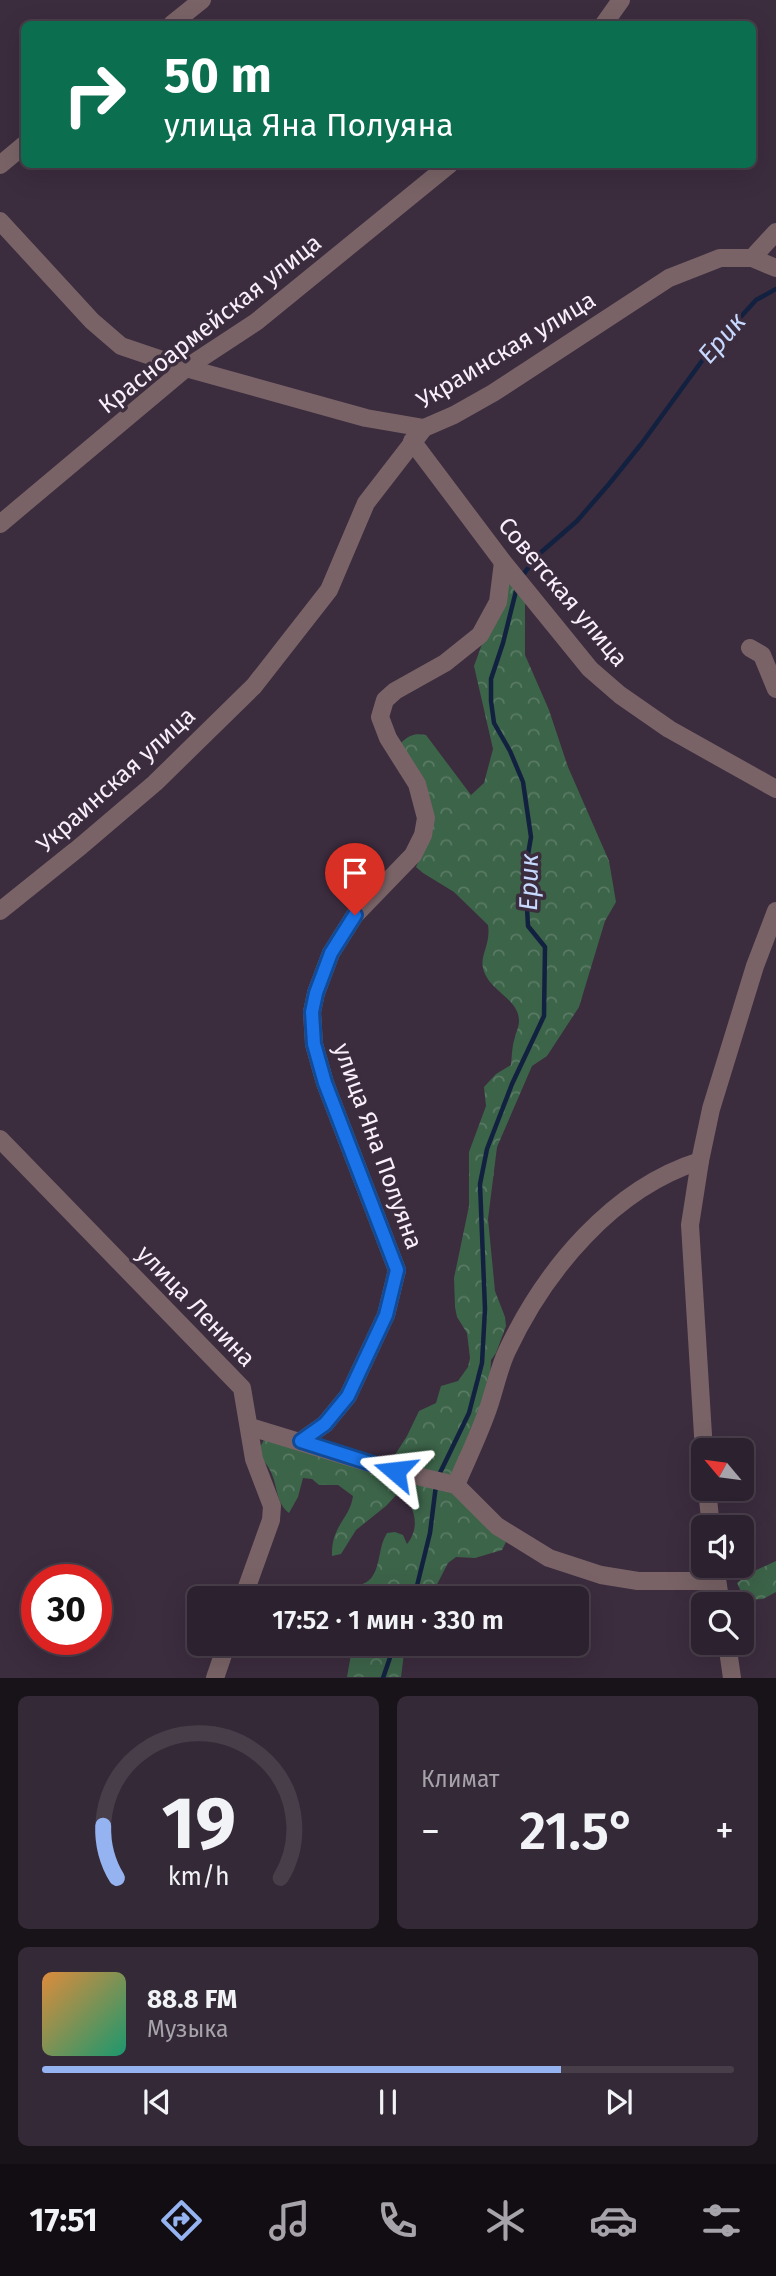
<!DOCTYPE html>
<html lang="ru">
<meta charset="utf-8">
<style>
:root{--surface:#2c212e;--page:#342936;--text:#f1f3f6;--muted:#a6a3aa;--line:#483e4a;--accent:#95b2f1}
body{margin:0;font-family:"Fira Sans",sans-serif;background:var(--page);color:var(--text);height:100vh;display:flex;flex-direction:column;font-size:26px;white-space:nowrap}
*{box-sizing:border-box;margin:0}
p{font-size:23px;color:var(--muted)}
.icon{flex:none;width:38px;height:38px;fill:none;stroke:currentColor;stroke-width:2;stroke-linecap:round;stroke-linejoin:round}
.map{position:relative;height:1678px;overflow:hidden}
.sheet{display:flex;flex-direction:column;gap:18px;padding:18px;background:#181219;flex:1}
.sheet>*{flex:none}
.guide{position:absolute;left:21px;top:21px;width:735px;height:147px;border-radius:10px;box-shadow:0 7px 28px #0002,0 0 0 2px var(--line);background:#0b6e4f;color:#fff;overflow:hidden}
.needle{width:46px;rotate:299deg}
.fabs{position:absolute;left:691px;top:1438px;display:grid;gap:14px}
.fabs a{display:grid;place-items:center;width:63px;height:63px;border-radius:10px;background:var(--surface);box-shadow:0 7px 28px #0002,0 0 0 2px var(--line);font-size:35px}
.speed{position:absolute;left:21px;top:1564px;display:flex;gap:14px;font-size:35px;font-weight:700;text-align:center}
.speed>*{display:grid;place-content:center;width:91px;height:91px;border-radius:50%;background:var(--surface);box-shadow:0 7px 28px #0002,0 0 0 2px var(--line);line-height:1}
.speed .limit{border:10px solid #d22;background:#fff;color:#111}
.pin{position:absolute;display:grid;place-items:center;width:60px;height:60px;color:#fff;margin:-72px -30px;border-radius:50% 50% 50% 0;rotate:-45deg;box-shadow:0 0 7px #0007}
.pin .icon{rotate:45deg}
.me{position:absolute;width:77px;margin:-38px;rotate:287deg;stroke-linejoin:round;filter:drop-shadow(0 0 5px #0008)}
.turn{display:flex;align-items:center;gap:24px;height:147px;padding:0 28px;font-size:32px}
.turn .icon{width:91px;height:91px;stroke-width:2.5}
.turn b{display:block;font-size:49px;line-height:60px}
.big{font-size:52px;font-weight:600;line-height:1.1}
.sheet .widget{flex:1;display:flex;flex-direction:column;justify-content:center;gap:10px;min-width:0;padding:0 24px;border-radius:10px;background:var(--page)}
.sheet .dial{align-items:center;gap:0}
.dial svg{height:182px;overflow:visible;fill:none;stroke:var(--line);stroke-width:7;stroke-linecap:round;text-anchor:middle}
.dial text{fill:var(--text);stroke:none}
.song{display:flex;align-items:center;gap:21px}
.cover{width:84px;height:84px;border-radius:10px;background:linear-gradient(135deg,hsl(30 70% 55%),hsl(160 70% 35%))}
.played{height:7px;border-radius:4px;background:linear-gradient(90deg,var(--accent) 75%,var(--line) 75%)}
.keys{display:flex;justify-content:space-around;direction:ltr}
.heat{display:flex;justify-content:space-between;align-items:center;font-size:38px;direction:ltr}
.sheet .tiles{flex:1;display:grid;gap:18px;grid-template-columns:1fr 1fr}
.widget:last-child{grid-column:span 2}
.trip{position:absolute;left:187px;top:1586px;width:402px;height:70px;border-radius:10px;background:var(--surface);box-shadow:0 7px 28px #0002,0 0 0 2px var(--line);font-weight:600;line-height:70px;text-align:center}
.menu{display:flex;height:112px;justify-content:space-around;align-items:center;background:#120d12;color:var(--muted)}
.menu .icon{width:49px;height:49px}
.menu .selected{color:var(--accent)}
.menu b{font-size:32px;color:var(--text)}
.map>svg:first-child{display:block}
.forest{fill:url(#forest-crowns)}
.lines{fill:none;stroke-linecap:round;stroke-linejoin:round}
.stream{stroke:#132141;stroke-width:4.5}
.minor{stroke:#796367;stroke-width:18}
.route-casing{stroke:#114b97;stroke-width:18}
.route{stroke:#1a73e8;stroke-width:12}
.labels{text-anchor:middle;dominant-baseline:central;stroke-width:7;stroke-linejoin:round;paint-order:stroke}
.street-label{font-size:24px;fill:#f9effb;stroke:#3b2c3e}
.water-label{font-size:26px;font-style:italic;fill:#c7d9ff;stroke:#3b2c3e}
</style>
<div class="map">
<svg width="776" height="1678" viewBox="0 0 776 1678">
<defs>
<pattern id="forest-crowns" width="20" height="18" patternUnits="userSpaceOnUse" patternTransform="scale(1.75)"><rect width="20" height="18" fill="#3c6449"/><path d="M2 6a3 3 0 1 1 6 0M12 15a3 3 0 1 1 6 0" fill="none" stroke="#597a64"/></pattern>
</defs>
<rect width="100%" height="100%" fill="#3b2c3e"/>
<g class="forest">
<path d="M508 573 525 600V655L549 710 568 767 609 861 616 902 605 921 579 1007 547 1056 532 1066 497 1147 488 1219 495 1291 505 1317 506 1326 496 1353 491 1360 490 1380 460 1468 450 1475 420 1473 391 1461 407 1436 419 1411 436 1403 441 1386 458 1381 468 1367 470 1358 467 1333 457 1317 455 1307 454 1278 469 1206V1152L486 1106 484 1087 496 1074 511 1065C512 1055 512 1046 515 1037 516 1032 519 1027 519 1021 519 998 488 991 483 968 480 955 491 944 488 925L454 892 423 873 416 867 433 830 401 743C409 735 415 733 426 735L471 795 484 783 493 749 474 666Z"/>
<path d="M264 1440 451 1486 506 1542 502 1550 475 1558 456 1557 448 1563 430 1598H339C346 1585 363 1589 372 1577 381 1564 378 1547 387 1533L395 1532 403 1535 407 1544C421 1527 415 1505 399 1492L386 1506 356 1530 341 1554 332 1556C331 1525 350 1519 353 1496L338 1485H319L312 1479 303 1478 298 1497 289 1513C271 1499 282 1477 259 1456L260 1447Z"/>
<path d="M776 1561V1592L763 1599 745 1600 737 1583 752 1572Z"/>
<path d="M353 1643H408L404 1653 401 1677H347Z"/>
</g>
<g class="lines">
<g class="stream">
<path d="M522 576 539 554 577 521 609 484 642 443 707 354 756 300 776 289"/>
<path d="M438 1477 469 1413 482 1363 485 1309 480 1184 487 1149 512 1084 544 1016 545 947 528 926 525 872 531 837 523 782 510 751 494 723 491 701V679L503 643 517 587"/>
<path d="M414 1598 430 1533 436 1485"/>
<path d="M383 1678 395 1643"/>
</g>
<g class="minor">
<path d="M172 24 202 0"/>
<path d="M604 24 621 0"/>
<path d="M0 165 24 145"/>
<path d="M0 221 92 321 121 346 186 368 366 418 424 428"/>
<path d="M752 258 776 232"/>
<path d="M412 441 503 562 590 669 620 695 669 729 776 789"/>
<path d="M0 524 186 368 256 322 450 164"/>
<path d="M750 648 762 655 776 689"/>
<path d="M0 911 81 846 155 783 254 686 329 590 366 503 424 428 454 415 493 393 669 278 720 258H752L776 268"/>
<path d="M0 1139 242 1388 254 1459 272 1506 271 1520 243 1598"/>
<path d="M250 1427 395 1471 456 1485 497 1526 549 1558 601 1575 638 1581H717"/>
<path d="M301 1441 325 1424 348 1396 386 1315 397 1270 325 1083 314 1044 312 1012 316 993 331 953 355 915 413 855 423 835 426 818 417 784 388 738 380 717 385 700 395 691 445 663 480 635 498 602 503 562"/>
<path d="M704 1451 690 1225 700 1161 711 1109 755 966 776 911"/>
<path d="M456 1485C467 1459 480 1433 489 1406 495 1388 499 1368 507 1351 545 1270 613 1188 700 1161"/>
<path d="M707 1489 711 1528"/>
<path d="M715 1566 721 1605"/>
<path d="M727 1643 732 1678"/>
<path d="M215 1678 227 1643"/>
</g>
</g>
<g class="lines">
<g class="route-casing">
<path id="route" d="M355 915 331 953 316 993 312 1012 314 1044 325 1083 397 1270 386 1315 348 1396 325 1424 301 1441 395 1471"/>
</g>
<use href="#route" class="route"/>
</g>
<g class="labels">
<g class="street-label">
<text transform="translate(210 324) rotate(-38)">Красноармейская улица</text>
<text transform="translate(506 350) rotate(-31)">Украинская улица</text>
<text transform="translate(563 592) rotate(50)">Советская улица</text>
<text transform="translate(116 780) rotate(-42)">Украинская улица</text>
<text transform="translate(378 1146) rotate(70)">улица Яна Полуяна</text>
<text transform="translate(196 1306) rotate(46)">улица Ленина</text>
</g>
<g class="water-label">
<text transform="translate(722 338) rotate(-49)">Ерик</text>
<text transform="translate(529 882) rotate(-89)">Ерик</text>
</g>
</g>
</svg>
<div class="fabs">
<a><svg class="needle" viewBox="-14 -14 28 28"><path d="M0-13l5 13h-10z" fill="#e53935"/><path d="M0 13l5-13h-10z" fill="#a6a3aa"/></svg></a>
<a><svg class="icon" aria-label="sound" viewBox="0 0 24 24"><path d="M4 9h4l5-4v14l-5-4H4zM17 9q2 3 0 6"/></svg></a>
<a><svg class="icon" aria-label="search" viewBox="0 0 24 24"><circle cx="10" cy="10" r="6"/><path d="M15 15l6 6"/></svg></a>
</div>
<div class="speed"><div class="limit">30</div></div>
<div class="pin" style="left:355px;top:915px;background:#d93025"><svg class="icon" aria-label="arrive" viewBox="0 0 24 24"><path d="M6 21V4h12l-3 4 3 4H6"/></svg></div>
<svg class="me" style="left:395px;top:1471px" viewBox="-20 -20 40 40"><path d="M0-17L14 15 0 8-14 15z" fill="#1a73e8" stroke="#fff" stroke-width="4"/></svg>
<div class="trip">17:52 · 1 мин · 330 m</div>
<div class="guide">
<div class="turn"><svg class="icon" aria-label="right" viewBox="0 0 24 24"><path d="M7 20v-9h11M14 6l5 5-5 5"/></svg><div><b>50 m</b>улица Яна Полуяна</div></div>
</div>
</div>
<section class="sheet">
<div class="tiles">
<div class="widget dial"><svg viewBox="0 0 100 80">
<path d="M14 69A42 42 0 1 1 86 69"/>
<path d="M14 69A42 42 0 0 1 8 46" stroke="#95b2f1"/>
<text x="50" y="56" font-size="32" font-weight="700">19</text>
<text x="50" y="72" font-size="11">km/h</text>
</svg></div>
<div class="widget"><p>Климат</p>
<div class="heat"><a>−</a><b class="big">21.5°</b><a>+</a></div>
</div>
<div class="widget">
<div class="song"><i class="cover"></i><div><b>88.8 FM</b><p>Музыка</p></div></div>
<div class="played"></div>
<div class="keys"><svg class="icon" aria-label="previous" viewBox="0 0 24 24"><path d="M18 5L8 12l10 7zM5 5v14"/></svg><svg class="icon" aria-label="pause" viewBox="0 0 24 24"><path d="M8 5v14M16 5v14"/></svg><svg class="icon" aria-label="next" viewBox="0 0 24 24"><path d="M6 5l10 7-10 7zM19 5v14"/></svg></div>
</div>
</div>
</section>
<nav class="menu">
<b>17:51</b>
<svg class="icon selected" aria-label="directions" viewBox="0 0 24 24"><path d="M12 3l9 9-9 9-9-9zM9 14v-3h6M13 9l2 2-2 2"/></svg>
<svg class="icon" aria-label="music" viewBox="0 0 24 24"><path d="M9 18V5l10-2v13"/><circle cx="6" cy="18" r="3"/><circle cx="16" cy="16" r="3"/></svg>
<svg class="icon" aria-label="phone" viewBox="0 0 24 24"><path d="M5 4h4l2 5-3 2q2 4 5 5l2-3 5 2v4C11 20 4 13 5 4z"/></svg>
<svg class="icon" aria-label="climate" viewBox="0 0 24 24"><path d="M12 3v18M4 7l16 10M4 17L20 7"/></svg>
<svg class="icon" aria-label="car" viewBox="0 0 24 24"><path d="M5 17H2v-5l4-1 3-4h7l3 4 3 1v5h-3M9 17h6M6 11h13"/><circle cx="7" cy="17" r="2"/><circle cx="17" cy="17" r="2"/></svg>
<svg class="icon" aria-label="filters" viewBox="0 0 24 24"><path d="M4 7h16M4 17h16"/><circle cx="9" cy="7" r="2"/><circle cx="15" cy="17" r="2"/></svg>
</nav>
